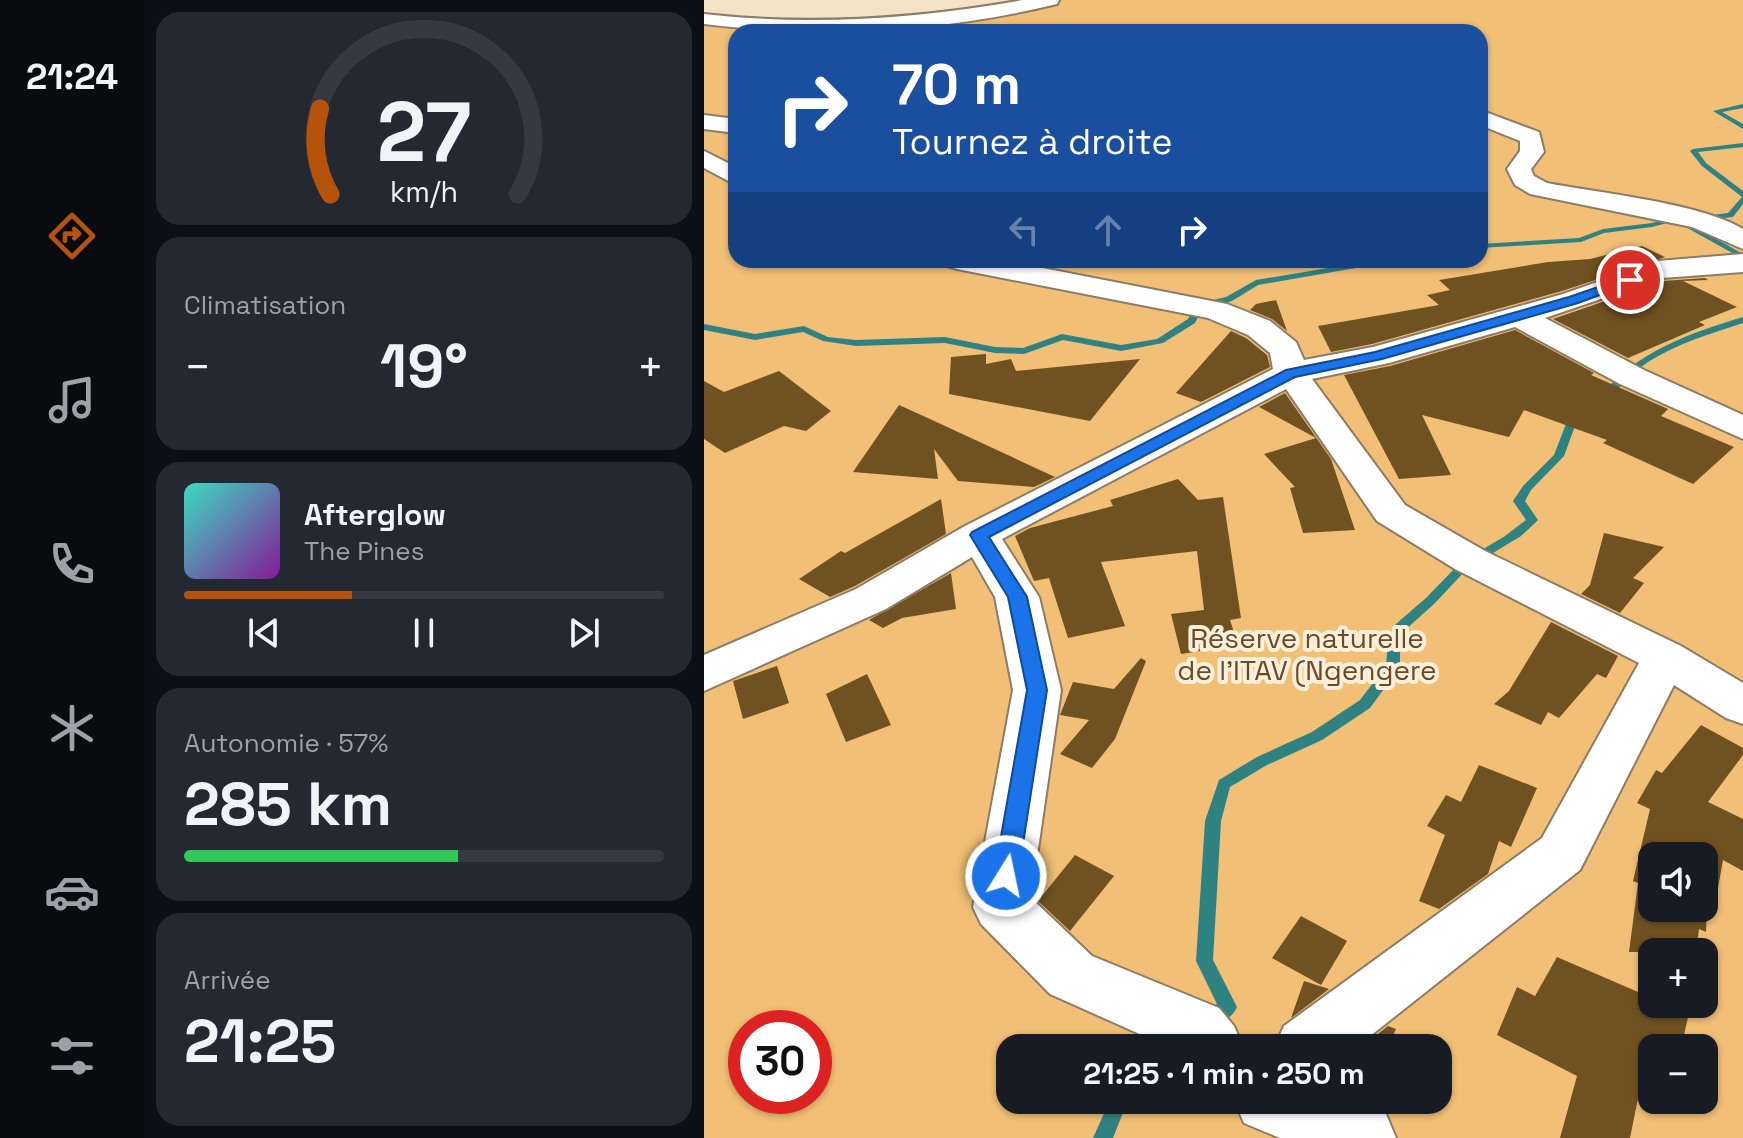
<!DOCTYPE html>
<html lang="fr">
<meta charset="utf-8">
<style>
:root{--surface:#171b24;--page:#242831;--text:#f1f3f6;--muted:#9ea1a6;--line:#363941;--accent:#b45309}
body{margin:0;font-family:"Space Grotesk",sans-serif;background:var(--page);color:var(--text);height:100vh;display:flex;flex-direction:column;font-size:30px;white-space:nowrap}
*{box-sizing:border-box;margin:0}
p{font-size:26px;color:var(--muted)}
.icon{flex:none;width:44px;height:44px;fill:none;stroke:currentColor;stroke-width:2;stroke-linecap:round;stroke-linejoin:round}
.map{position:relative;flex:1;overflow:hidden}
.drawer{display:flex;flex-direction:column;gap:12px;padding:12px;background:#0d0f14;width:560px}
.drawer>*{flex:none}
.top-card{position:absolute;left:24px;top:24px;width:760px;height:244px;border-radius:24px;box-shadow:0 2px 6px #0004;background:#1a4fa0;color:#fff;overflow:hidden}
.tools{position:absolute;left:934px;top:842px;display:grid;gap:16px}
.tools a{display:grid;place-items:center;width:80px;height:80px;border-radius:16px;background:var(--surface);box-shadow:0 2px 6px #0004;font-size:40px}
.speed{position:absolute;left:24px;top:1010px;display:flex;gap:16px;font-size:40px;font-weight:700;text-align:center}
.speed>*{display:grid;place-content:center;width:104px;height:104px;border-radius:50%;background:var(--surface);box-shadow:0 2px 6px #0004;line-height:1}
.speed .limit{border:12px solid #d22;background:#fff;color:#111}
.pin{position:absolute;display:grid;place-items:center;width:68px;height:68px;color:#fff;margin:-34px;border:4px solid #fff;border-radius:50%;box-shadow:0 2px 8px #0007}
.me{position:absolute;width:88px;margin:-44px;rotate:10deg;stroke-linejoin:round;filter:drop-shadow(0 0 6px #0008)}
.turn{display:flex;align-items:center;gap:28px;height:168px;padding:0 32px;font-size:36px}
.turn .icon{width:104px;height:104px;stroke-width:2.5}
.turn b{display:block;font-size:56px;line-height:68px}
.lanes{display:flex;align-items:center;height:76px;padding:0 32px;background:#0003;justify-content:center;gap:40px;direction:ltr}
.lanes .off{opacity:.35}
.big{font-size:60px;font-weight:600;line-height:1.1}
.drawer .tile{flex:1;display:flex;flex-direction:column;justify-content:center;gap:12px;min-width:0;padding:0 28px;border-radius:24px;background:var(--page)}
.drawer .dial{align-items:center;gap:0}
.dial svg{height:208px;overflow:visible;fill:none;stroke:var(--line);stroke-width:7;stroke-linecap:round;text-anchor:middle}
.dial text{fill:var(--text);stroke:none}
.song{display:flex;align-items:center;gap:24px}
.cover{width:96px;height:96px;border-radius:12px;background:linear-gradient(135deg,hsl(170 70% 55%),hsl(290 70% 35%))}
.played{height:8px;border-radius:4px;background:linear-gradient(90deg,var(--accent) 35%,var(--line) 35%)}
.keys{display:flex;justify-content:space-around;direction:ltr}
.heat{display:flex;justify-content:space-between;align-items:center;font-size:44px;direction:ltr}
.charge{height:12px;border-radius:6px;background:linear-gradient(90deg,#34c759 57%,var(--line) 0)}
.trip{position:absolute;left:292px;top:1034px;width:456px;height:80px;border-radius:24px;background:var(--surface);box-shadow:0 2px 6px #0004;font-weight:600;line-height:80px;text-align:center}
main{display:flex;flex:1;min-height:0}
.tab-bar{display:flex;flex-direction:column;width:144px;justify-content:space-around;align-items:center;background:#090b0e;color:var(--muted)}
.tab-bar .icon{width:56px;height:56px}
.tab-bar .selected{color:var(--accent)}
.tab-bar b{font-size:36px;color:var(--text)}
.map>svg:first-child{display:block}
.green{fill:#f1bf75;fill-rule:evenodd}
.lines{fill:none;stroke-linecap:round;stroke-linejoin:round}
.stream{fill:#2f8282;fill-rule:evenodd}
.building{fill:#705121;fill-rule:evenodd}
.minor-casing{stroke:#8d7c65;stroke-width:4}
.minor{fill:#fff;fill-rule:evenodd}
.route{fill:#1a73e8;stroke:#114b97;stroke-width:2}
.labels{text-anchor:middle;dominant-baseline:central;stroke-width:8;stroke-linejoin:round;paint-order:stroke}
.park-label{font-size:28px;fill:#664d28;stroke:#feefda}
</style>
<main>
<nav class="tab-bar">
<b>21:24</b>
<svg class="icon selected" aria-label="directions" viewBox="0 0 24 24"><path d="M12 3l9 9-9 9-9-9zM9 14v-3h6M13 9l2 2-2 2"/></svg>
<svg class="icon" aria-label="music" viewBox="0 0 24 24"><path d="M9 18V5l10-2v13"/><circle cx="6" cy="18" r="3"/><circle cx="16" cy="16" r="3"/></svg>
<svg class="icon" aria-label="phone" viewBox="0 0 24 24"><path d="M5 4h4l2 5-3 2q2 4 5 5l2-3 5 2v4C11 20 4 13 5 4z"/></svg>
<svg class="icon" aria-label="climate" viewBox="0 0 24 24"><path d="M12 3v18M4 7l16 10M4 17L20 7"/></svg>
<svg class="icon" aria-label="car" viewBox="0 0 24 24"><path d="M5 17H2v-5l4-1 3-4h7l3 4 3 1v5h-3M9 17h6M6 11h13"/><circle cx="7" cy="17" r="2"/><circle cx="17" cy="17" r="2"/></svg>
<svg class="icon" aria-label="filters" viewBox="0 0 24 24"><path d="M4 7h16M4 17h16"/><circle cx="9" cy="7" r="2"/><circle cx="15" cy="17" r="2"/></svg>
</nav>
<section class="drawer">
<div class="tile dial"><svg viewBox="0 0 100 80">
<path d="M14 69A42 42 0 1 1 86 69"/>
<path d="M14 69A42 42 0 0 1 10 36" stroke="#b45309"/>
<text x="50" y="56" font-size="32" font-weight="700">27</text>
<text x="50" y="72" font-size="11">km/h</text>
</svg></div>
<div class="tile"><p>Climatisation</p>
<div class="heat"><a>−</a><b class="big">19°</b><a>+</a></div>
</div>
<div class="tile">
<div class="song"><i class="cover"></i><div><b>Afterglow</b><p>The Pines</p></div></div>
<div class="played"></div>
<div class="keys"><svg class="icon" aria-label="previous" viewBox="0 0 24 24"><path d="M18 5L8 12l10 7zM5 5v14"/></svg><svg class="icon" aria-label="pause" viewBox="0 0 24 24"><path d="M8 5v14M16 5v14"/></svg><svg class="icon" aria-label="next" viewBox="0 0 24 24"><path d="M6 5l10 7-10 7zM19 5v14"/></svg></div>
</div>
<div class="tile"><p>Autonomie · 57%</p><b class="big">285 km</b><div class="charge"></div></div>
<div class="tile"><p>Arrivée</p><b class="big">21:25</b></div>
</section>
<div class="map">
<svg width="1039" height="1138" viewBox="0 0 1039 1138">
<rect width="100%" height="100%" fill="#f4e2c7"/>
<path class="green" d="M324 0H1039V1138H0V14C98 36 226 16 324 0ZM32 32H776V260H32ZM948 856H1000V908H948ZM948 952H1000V1004H948ZM42 1028H110V1096H42ZM306 1048H734V1100H306ZM948 1048H1000V1100H948Z"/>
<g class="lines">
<g class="stream">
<path d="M1039 104V108L1018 112 1039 124V129L1009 111Z"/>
<path d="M1039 143V147L994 152 1002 163 1039 191V204L1029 217 993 221V217L1024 213 1038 197 998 166 986 151 989 149Z"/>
<path d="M972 216 1039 254V259L971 221 948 227 900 233 877 242 776 248V244L875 238 899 229 948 223Z"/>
<path d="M672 260H690L686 262 554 285 528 301 499 308 491 323 459 343 417 351 359 340 320 354 291 353 241 343 152 346 119 341 99 332 51 340 0 330V324L51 334 100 326 124 337 152 340 241 337 291 347 319 348 358 334 417 345 453 339 484 319 492 304 522 297 552 280Z"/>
<path d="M1039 317V323C1003 335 964 346 933 370 922 378 913 393 901 400L896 397C931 352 986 333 1039 317Z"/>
<path d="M874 412 879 415 874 418 860 456 827 490 821 501 834 520 832 522 817 536 764 568 730 604 701 630 696 641V667L666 708 618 740 563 765 526 787 517 821 509 960 533 1007C529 1017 517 1024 507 1027L501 1025 498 1019 501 1013 513 1004 492 961 501 821 515 780 553 757 608 732 656 700 682 666 684 641 692 624 722 598 756 563 801 536 822 520 809 501 819 486 850 455 865 416Z"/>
<path d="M406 1100H424L409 1138H389Z"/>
</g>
</g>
<g class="building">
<path d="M938 246 961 257 858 291 668 344 627 352 614 326 735 305 723 295 746 290 735 280 844 262 886 259Z"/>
<path d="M1001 278 1004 280 979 281 1033 307 995 322 1001 325 924 358 849 319 959 281Z"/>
<path d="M572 300 583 331 568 319 546 310 552 304Z"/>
<path d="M811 330 890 373 887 375 964 409 957 416 1030 447 989 484 899 443 903 440 820 410 805 437 718 415 747 475 695 479 640 375 686 366Z"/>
<path d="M527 331 542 338 563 355 566 367 497 402 472 393Z"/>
<path d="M282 354V364L307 359 312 371 436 359 386 421 245 394 247 357Z"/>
<path d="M75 371 127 411 102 431 80 426 21 453 0 439V381L20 392Z"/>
<path d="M581 393 627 459 651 530 599 533 586 488 591 487 560 454 612 438 555 407Z"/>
<path d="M195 405 226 419 351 477 330 487 254 481 230 449 234 479 149 472Z"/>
<path d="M474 479 494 500 519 497 537 618 526 620 534 645 477 654 467 614 500 610 493 551 397 562 421 626 364 638 345 578 330 581 311 536 326 528 409 506 406 500Z"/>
<path d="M237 499 242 534 151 586 126 597 95 579 137 551 141 553Z"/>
<path d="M900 533 960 547 929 578 940 583 916 613 877 594 886 585Z"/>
<path d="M247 573 252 609 198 618 179 628 165 620Z"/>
<path d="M847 622 914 656 902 678 893 674 855 718 844 712 837 725 790 704 805 691Z"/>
<path d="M437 658 442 661 411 739 388 768 356 754 385 720 356 715 369 682 410 689Z"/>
<path d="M73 666 85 703 39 719 29 681Z"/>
<path d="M163 674 187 725 142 742 122 694Z"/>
<path d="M997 725 1039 748V755L1004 802 1039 819V871L1019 860 1010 911 1003 908 1002 932 995 929 992 952H925L934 883 929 881 946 809 933 803 952 770 958 773ZM948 856H1000V908H948Z"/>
<path d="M775 765 833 788 807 847 795 841 784 874 735 909 715 901 741 835 723 826 742 795 757 802Z"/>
<path d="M371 855 410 876 366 931 334 901Z"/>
<path d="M597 916 643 941 617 985 568 958Z"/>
<path d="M853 957 948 998V1004H963L985 1013 977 1048H948V1074L940 1069 926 1138H856L873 1076 793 1035 813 987 831 996Z"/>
<path d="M600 981 625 989 587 1018Z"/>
<path d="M684 1026 692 1029 683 1048H656Z"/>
</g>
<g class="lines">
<g class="minor-casing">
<g id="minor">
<path d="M319 0H355L353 4C239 32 117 38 0 24V14C107 26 212 19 319 0Z"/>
<path d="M776 110 835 132 840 152 827 169 830 176 843 183C895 193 996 203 1039 229V249L988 227 826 194 811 185 803 169 816 151V141L776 125Z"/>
<path d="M0 115 32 119V133L0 129Z"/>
<path d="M0 151 32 167V185L0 168Z"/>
<path d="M1039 254V272L958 278 841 318 940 370 1039 415V439L916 384 811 327 685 363 608 379 701 505 781 551 977 646 1039 683V724L1022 718 970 685 876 870 651 1048H570L580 1026 838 838 935 663 751 569 673 521 582 389 298 539 335 597 357 690 327 898 388 956 515 1008 530 1026 540 1048H467L346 994 277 924 269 907 309 690 291 597 268 557 182 609 0 691V655L152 589 261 526 569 369 566 353 544 335 504 318 253 269 243 266 239 260H298L523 304 566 321 592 342 600 360 669 347 859 294 954 261Z"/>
<path d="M530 1100H647L682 1114 692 1138H576L540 1123Z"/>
</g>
</g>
<use href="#minor" class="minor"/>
</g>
<path class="route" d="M926 276 931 277V282L874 303 678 359 591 377 285 537 323 597 343 690 314 876 311 883 302 886 293 883 290 876 323 690 304 597 266 535 268 532 582 370 671 352 865 297Z"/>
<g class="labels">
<g class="park-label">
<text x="603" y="638">Réserve naturelle<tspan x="603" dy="32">de l'ITAV (Ngengere</tspan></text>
</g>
</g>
</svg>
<div class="tools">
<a><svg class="icon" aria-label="sound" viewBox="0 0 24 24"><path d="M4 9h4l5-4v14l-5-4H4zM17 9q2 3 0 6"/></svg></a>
<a>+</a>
<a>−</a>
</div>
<div class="speed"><div class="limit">30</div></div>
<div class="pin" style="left:926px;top:280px;background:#d93025"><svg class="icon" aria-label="arrive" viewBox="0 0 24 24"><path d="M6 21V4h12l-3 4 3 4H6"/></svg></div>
<svg class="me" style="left:302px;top:876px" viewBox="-20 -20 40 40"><circle r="17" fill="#1a73e8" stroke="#fff" stroke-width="3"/><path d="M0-11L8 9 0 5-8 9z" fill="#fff"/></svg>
<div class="trip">21:25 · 1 min · 250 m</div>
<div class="top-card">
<div class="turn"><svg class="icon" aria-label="right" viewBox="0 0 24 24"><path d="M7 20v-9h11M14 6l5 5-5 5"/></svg><div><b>70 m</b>Tournez à droite</div></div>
<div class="lanes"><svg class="icon off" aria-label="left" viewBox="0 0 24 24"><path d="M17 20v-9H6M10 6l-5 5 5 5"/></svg><svg class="icon off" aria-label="ahead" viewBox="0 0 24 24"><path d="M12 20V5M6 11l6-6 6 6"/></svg><svg class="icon" aria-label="right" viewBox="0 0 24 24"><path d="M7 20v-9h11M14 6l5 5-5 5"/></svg></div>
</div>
</div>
</main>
